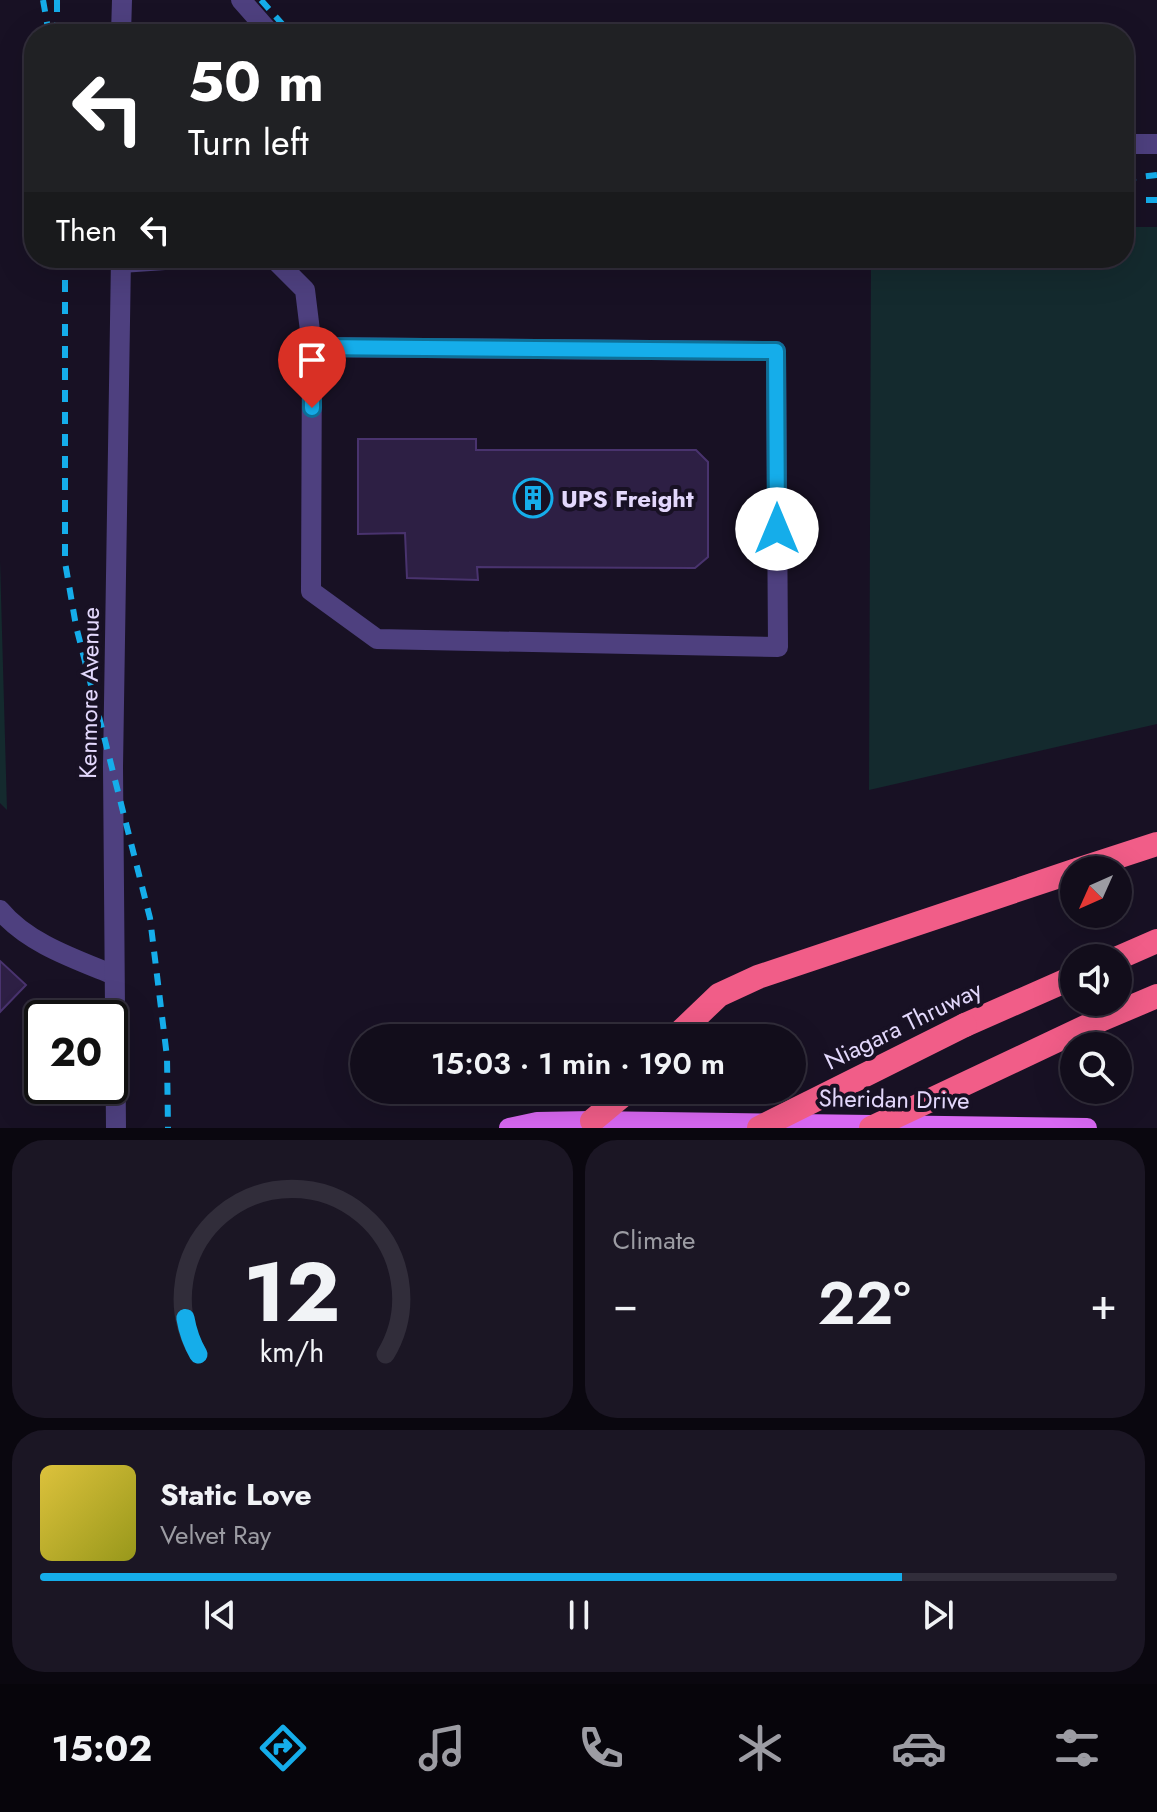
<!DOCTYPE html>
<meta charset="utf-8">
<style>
:root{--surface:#120d1b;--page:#1b1624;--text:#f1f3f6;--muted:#9c9ca3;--line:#312d3a;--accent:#15adea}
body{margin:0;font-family:Jost,sans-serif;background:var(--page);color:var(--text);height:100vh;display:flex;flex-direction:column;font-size:30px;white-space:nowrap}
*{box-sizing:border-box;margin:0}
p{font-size:26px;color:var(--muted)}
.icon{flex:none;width:44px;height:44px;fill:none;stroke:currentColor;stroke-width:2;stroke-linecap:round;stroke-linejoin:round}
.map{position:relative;height:1128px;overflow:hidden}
.details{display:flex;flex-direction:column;gap:12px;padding:12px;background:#0a070f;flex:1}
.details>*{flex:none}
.guide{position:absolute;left:24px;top:24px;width:1110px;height:244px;border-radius:32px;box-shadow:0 8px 32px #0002,0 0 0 2px var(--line);background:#202124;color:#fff;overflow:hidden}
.needle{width:52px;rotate:225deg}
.buttons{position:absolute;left:1060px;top:856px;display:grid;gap:16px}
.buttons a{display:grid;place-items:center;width:72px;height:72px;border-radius:50%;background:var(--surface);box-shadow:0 8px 32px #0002,0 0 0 2px var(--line);font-size:40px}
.speed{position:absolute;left:24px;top:1000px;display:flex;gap:16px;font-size:40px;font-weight:700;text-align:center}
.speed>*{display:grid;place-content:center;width:104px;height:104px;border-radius:50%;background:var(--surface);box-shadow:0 8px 32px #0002,0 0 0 2px var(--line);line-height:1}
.speed .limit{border:4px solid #111;border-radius:12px;background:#fff;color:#111}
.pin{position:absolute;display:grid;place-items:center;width:68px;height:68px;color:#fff;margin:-82px -34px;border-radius:50% 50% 50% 0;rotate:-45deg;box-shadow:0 0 8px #0007}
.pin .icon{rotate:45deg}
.me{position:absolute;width:88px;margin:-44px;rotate:0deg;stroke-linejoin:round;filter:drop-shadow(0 0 6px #0008)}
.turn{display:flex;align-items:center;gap:28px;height:168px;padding:0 32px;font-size:36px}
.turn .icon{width:104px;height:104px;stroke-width:2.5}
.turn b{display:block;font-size:56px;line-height:68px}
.then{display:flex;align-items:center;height:76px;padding:0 32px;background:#0003;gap:16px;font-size:30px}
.big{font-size:60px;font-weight:600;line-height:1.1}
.details .widget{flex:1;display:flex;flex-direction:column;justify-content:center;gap:12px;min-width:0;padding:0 28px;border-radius:32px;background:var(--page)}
.details .dial{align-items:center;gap:0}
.dial svg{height:208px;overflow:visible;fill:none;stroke:var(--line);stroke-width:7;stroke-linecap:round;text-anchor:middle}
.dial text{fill:var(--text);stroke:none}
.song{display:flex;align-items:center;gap:24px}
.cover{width:96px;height:96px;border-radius:12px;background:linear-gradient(135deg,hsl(50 70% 55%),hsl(60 70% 35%))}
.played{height:8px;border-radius:4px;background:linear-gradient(90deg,var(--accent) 80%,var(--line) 80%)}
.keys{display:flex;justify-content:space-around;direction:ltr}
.heat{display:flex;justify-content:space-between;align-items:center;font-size:44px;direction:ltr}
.details .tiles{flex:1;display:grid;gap:12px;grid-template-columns:1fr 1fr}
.widget:last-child{grid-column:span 2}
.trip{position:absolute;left:350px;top:1024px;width:456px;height:80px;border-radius:40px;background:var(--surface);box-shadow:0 8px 32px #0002,0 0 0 2px var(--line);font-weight:600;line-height:80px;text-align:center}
.menu{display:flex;height:128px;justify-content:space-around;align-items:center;background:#07050b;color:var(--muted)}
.menu .icon{width:56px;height:56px}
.menu .current{color:var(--accent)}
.menu b{font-size:36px;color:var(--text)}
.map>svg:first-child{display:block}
.green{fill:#142a2e}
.building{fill:#2d1f44;stroke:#49336e;stroke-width:2}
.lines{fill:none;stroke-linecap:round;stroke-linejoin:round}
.minor{stroke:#4e407f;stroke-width:20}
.major{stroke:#d868f2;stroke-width:20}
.highway{stroke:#f15d88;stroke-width:24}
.rail{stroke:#15adea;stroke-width:6;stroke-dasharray:12 10;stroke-linecap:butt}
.highway-bridge{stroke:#f15d88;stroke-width:24}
.route-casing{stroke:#0e7098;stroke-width:20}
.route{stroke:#15adea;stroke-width:14}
.labels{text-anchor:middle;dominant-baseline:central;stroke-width:8;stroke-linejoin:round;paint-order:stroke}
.poi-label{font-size:24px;font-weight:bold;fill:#e3d8fc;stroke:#181124;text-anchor:start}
.street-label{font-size:24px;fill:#e3d8fc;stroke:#181124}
</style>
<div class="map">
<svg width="1157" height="1128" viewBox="0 0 1157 1128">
<rect width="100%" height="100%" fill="#181124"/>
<g class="green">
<path d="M1124 227H1157V724L869 790 871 258H1124Z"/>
<path d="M0 560 7 810 0 803Z"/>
</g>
<g class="building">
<path d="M358 439H476V450H696L708 462V557L695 568 477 567 478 580 407 578 405 533 358 534Z"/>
<path d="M0 961 26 985 0 1012Z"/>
</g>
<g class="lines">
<g class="minor">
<path d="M241 0 271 34"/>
<path d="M121 34 122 0"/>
<path d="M1124 144H1157"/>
<path d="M273 258 305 290 312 347 311 591 377 639 778 647 776 351 312 347"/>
<path d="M121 263 194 258"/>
<path d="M0 910C27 943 75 959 114 975"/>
<path d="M116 1128 113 767 121 258"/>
</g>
<path class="major" d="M509 1128 537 1122 592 1121 1087 1128"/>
<g class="highway">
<path d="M1077 870 1157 844"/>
<path d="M1118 958 1157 941"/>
<path d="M1098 1021 1157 996"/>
<path d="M965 1025 1074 977"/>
<path d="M674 1038 719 995 758 977 1074 871"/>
<path d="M592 1121 629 1090"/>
</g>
<g class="rail">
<path d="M43 0 49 34"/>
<path d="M57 0V32"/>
<path d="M261 0 291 34"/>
<path d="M1124 179 1157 175"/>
<path d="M1124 200H1157"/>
<path d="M65 258V562L76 626 150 918 167 1057 168 1128"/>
</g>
<g class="highway-bridge">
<path d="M759 1128 965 1025"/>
<path d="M871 1128 1098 1021"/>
</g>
</g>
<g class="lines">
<g class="route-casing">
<path id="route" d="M312 408V347L776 351 777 529"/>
</g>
<use href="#route" class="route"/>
</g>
<defs>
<g id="building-ring" transform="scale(2)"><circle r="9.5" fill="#181124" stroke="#15adea" stroke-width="1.5"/><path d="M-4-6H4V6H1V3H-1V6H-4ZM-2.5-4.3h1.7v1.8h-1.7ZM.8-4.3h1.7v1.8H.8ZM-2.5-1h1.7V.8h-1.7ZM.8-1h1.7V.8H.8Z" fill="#15adea"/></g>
</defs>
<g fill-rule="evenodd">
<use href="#building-ring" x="533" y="498"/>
</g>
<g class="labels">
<g class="poi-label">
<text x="561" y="498">UPS Freight</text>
</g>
<g class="street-label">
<text transform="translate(89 693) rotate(-89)">Kenmore Avenue</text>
<text transform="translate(903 1025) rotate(-26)">Niagara Thruway</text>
<text transform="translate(894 1099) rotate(1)">Sheridan Drive</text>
</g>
</g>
</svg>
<div class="buttons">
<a><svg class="needle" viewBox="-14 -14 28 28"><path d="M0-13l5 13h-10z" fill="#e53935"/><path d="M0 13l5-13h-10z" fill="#9c9ca3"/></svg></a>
<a><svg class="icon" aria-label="sound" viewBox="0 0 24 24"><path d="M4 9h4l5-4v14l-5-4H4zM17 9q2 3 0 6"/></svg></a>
<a><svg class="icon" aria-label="search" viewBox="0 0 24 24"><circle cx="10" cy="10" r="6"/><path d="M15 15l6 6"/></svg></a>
</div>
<div class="speed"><div class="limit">20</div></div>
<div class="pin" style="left:312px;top:408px;background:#d93025"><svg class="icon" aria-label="arrive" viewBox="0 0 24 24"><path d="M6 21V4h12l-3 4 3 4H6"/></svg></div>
<svg class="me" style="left:777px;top:529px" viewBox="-20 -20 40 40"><circle r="19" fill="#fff"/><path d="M0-13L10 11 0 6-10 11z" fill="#15adea"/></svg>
<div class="trip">15:03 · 1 min · 190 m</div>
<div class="guide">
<div class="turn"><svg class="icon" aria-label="left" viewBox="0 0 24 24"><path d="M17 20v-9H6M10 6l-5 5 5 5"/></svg><div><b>50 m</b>Turn left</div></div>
<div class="then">Then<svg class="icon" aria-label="left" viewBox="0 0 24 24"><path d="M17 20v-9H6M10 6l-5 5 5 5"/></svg></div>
</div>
</div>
<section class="details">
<div class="tiles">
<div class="widget dial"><svg viewBox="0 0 100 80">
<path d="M14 69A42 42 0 1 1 86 69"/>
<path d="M14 69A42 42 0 0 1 9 55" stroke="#15adea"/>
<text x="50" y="56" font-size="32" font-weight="700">12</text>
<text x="50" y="72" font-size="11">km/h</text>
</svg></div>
<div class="widget"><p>Climate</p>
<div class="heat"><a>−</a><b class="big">22°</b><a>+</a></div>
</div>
<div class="widget">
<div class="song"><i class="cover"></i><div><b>Static Love</b><p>Velvet Ray</p></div></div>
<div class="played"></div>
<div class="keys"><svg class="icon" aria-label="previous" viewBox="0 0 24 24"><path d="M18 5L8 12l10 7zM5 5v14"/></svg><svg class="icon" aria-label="pause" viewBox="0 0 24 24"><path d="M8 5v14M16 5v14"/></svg><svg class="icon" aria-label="next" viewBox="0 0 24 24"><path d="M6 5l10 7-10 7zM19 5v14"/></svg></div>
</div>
</div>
</section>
<nav class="menu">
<b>15:02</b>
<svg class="icon current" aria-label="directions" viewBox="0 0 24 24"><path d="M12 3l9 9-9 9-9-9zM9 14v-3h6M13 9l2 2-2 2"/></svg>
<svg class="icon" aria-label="music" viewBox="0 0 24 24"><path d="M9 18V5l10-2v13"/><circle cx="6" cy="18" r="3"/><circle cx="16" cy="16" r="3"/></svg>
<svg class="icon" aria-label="phone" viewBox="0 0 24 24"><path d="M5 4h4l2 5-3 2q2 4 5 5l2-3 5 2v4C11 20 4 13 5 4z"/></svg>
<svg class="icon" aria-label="climate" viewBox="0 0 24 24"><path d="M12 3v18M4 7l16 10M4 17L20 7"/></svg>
<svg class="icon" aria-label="car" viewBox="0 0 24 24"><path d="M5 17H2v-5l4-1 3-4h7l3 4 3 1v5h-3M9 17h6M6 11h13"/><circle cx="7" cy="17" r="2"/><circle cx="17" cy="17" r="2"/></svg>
<svg class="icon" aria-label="filters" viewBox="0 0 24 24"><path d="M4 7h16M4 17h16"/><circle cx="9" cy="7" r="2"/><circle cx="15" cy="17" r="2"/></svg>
</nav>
